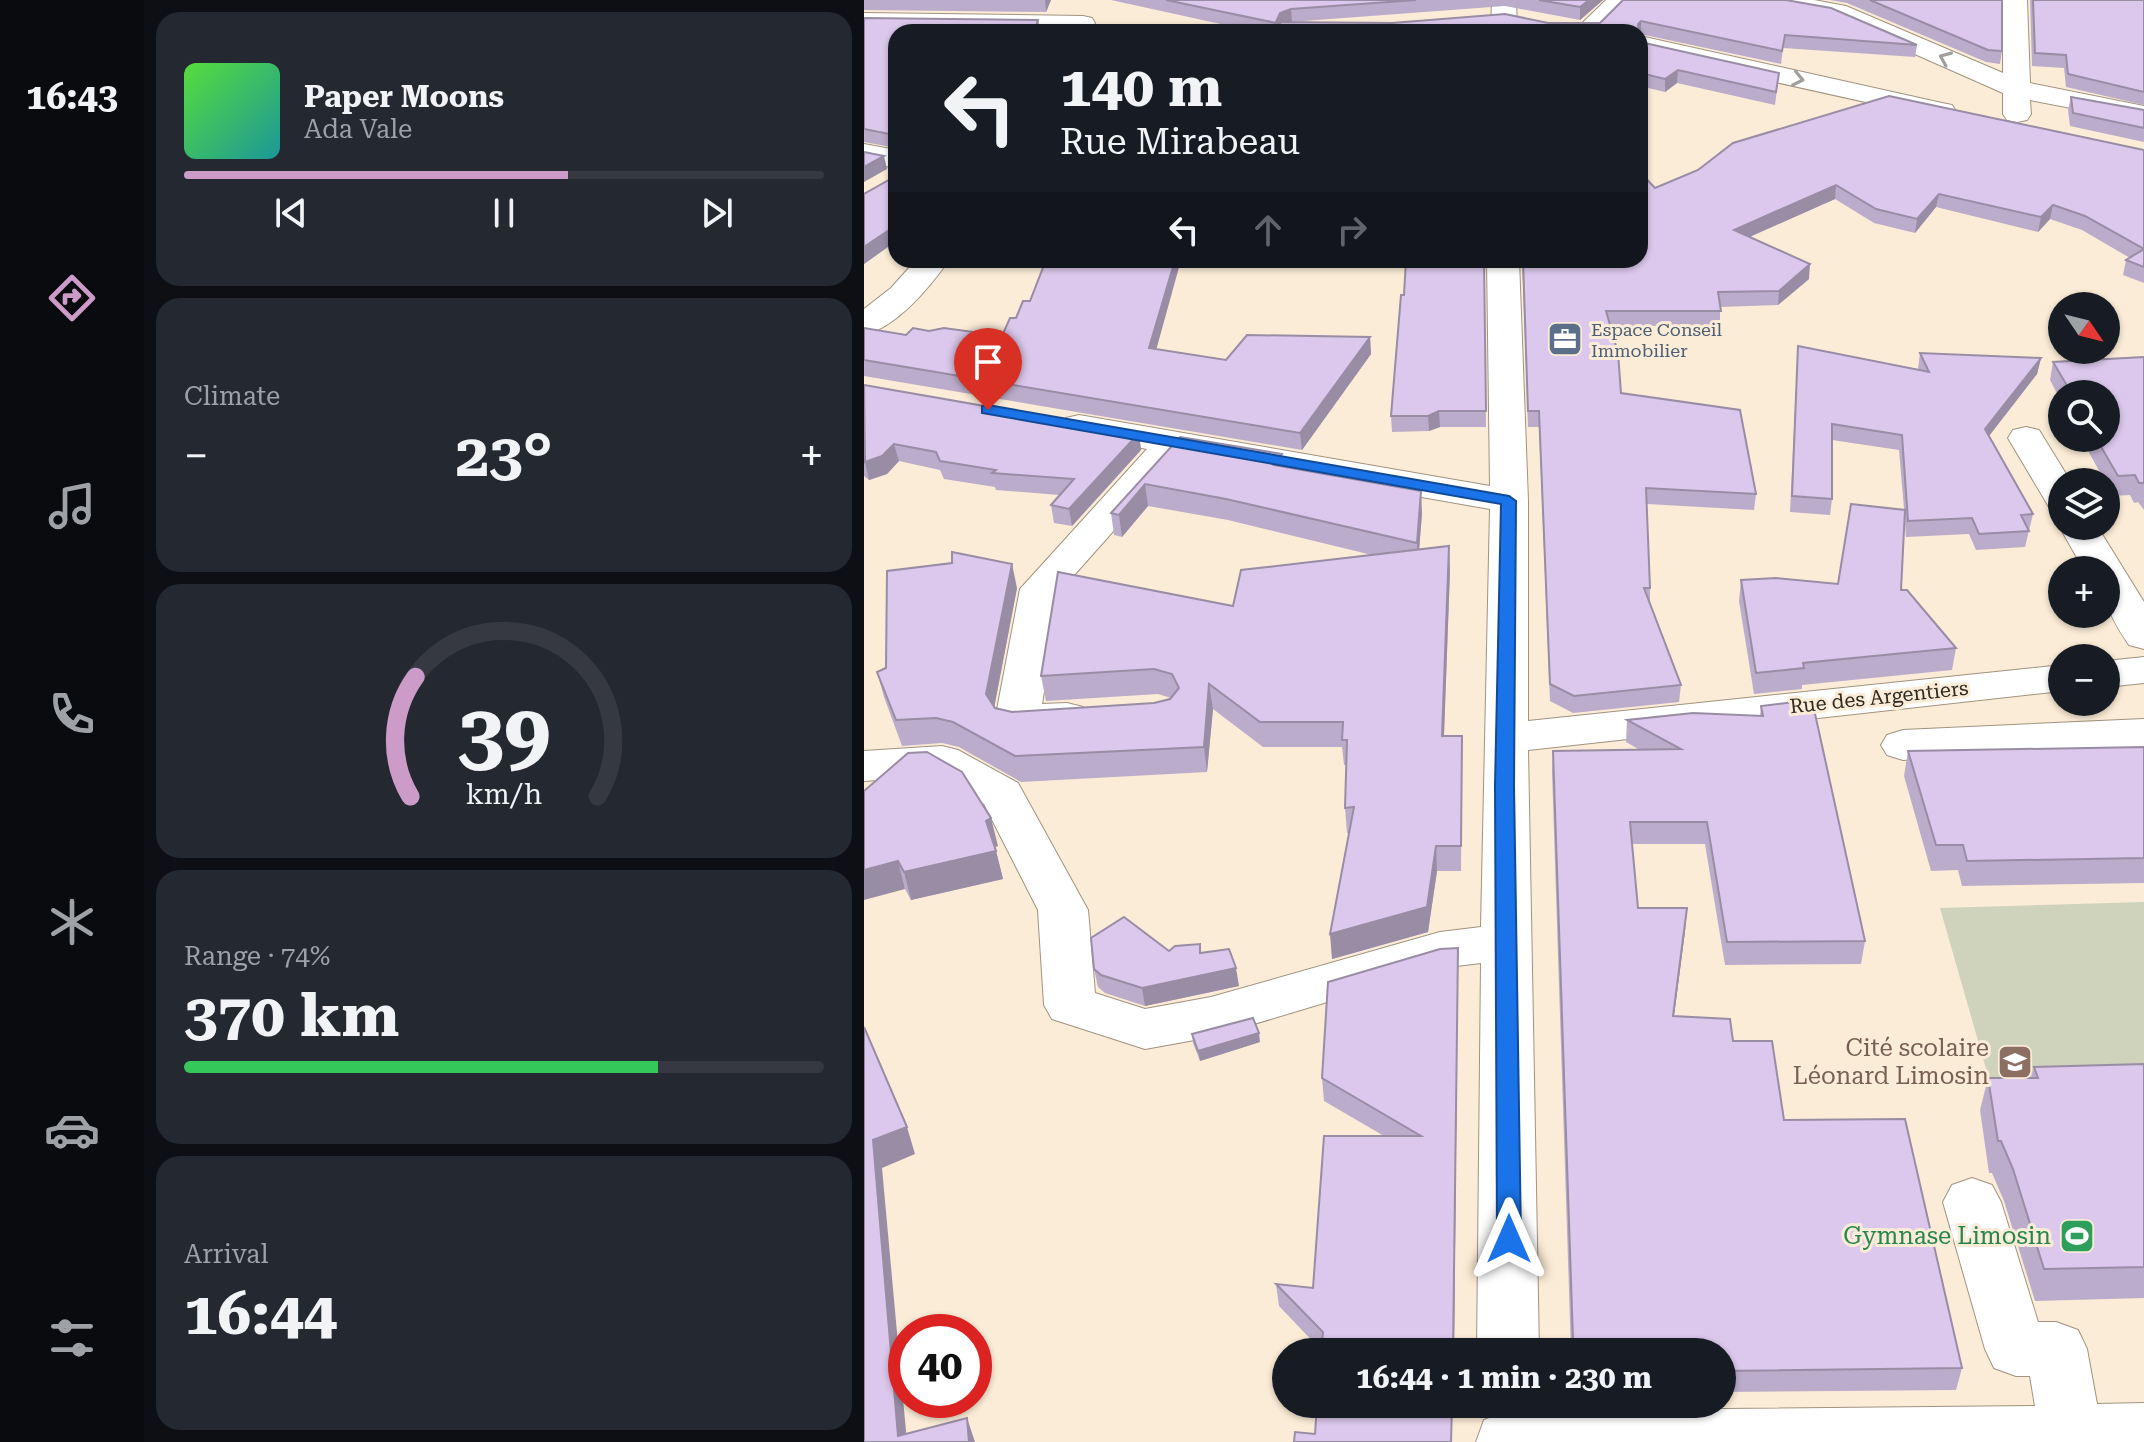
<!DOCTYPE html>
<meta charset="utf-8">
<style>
:root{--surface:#171b24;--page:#242831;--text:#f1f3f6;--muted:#9ea1a6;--line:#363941;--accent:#cd9bc7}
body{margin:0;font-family:"Roboto Serif",serif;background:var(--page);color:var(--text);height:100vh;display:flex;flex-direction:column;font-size:30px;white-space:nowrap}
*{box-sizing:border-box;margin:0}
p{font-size:26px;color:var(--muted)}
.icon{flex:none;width:44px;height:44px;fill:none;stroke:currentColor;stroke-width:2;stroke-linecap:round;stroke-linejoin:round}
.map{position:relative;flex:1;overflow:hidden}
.details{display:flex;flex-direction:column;gap:12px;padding:12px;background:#0d0f14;width:720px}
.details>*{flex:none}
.guide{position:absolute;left:24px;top:24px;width:760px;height:244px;border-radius:24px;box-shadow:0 2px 6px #0004;background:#171b24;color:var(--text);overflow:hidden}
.needle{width:52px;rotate:125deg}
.tools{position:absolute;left:1184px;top:292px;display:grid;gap:16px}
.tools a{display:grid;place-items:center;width:72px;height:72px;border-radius:50%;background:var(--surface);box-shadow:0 2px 6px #0004;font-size:40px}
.speed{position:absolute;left:24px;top:1314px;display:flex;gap:16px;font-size:40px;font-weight:700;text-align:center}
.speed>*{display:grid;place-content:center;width:104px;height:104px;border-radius:50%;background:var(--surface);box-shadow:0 2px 6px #0004;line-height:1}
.speed .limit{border:12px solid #d22;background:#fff;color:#111}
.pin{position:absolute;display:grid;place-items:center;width:68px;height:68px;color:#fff;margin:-82px -34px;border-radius:50% 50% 50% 0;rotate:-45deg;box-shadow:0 0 8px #0007}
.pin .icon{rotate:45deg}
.me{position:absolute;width:88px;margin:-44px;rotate:0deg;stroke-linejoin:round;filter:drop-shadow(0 0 6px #0008)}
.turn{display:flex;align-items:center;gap:28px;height:168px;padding:0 40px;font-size:36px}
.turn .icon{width:104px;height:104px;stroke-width:2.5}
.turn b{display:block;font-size:56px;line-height:68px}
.lanes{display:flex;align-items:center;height:76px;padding:0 40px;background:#0003;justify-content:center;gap:40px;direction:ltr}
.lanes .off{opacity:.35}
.big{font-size:60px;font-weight:700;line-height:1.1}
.details .tile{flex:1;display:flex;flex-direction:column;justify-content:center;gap:12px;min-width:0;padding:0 28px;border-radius:24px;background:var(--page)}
.details .dial{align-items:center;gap:0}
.dial svg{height:208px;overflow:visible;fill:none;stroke:var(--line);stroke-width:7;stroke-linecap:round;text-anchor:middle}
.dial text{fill:var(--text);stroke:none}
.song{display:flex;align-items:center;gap:24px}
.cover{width:96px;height:96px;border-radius:12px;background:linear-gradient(135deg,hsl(110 70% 55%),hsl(180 70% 35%))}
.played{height:8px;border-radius:4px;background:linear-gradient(90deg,var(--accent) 60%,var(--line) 60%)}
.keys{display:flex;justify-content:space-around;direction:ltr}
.heat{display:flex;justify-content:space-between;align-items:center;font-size:44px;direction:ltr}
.charge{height:12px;border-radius:6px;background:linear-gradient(90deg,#34c759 74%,var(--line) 0)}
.trip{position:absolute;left:408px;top:1338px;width:464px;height:80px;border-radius:40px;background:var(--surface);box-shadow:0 2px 6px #0004;font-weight:700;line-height:80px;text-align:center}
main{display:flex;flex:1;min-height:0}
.dock{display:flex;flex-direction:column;width:144px;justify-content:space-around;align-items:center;background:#090b0e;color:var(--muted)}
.dock .icon{width:56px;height:56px}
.dock .on{color:var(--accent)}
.dock b{font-size:36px;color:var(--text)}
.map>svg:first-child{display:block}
.green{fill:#cfd3bb}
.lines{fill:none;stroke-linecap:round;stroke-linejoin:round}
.minor-casing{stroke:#a0937f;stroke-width:2}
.minor{fill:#fff;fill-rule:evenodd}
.wall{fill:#bcaccb}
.shaded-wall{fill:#998ca5}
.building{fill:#dbc8ec;stroke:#998ca5;stroke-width:2}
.oneway{stroke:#a19f9b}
.route{fill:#1a73e8;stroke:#114b97;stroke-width:2}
.labels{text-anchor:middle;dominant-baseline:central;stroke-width:6;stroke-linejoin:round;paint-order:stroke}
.far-service-label{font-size:18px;fill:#4e5e75;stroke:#fbecd7;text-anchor:start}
.street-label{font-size:20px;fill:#2f2921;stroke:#fbecd7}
.near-education-label{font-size:24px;fill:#785e54;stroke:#fbecd7;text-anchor:end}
.near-leisure-label{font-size:24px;fill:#27864d;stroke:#fbecd7;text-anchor:end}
</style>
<main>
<nav class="dock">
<b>16:43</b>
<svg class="icon on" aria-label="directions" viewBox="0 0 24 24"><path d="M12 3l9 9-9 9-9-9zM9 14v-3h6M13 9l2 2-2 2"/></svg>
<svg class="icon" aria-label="music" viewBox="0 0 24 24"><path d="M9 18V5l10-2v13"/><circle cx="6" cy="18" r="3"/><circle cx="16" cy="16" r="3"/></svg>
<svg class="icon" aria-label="phone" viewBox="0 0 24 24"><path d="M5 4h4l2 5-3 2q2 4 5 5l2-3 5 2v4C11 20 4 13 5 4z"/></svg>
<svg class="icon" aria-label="climate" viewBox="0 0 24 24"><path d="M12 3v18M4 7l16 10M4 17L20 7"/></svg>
<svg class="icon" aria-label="car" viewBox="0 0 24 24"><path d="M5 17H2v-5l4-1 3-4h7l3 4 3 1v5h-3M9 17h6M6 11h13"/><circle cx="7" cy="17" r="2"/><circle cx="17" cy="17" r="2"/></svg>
<svg class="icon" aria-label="filters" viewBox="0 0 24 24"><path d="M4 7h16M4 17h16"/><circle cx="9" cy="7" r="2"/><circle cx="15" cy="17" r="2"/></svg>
</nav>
<section class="details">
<div class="tile">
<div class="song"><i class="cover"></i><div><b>Paper Moons</b><p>Ada Vale</p></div></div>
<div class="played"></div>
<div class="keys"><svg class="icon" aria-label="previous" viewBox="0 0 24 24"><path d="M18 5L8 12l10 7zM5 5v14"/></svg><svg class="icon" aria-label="pause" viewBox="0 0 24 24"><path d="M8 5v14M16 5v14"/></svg><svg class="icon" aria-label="next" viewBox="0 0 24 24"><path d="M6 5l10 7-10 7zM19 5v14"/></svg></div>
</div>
<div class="tile"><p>Climate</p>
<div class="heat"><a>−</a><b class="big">23°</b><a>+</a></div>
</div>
<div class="tile dial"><svg viewBox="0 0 100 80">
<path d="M14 69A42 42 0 1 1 86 69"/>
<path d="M14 69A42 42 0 0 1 16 23" stroke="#cd9bc7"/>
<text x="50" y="56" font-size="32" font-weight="700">39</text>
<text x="50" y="72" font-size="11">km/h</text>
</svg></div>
<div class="tile"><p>Range · 74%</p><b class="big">370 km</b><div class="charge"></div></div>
<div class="tile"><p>Arrival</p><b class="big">16:44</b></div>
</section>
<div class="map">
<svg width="1280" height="1442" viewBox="0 0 1280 1442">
<rect width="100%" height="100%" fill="#fbecd7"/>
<path class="green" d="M1280 902V1089L1129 1093 1076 908Z"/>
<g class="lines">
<g class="minor-casing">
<g id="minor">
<path d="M628 0H652L653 32H627Z"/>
<path d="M742 0H768L736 32H709Z"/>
<path d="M892 0H950L982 6 1139 73V0H1163L1166 83 1280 106V122L1166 100 1167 114 1163 120 1153 122 1143 120 1139 114V93L967 17 904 7 895 5Z"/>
<path d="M0 13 219 16 228 18 231 23 228 28 219 30 0 27Z"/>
<path d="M776 36 1078 103 1088 105 1092 111 1088 117 1078 119 776 52Z"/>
<path d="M0 144 32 150V168L0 162Z"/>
<path d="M52 260H85C66 287 33 327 0 335V309L27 288Z"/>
<path d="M623 260H655L664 501V721L1198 665V691L664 750 675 1352H613L617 963 576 968 347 1037 281 1049 188 1019 180 1005 174 910 120 804 71 776 0 781V751L78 746 94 750 154 783 224 910 231 993 281 1009 347 997 576 932 617 927 626 509 317 455 196 591 178 704 203 703 219 707 225 717 219 727C193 734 163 737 137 730L131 720 156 589 283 449 202 434 197 426 202 418 215 415 626 486Z"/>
<path d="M1162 427 1175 430 1207 482H1198V510L1185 507 1144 438 1149 430Z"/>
<path d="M1198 521V526H1233L1280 602V649L1265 645C1244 614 1242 607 1242 570H1220L1195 526Z"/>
<path d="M1280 657V683L1242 687V661Z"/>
<path d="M1280 719V747L1039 760 1023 755 1017 745 1023 735 1039 730Z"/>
<path d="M1108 1178 1128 1185 1137 1202 1174 1322H1192L1214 1330 1223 1349 1233 1404 1280 1403V1442H612L620 1420 643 1411 1171 1406 1166 1376H1152L1130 1368 1121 1349 1079 1202 1088 1185Z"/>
</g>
</g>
<use href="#minor" class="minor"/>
</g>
<g class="wall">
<path d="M0 0H187L182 12 0 10Z"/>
<path d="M247 0H739L716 20 641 6 426 22 684 23H736L759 0 1053 45 1051 57 919 48 917 64 776 34V32H393Z"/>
<path d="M966 0H1138V51L1136 64 1122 62 983 3Z"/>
<path d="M1166 0H1280V105L1202 87 1200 68 1168 66Z"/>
<path d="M0 18 174 20 176 32H32V148L0 142Z"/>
<path d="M776 42 915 73 911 105 813 83 801 92 776 86Z"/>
<path d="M1207 97 1280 110V142L1206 126 1204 110Z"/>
<path d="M1280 150V283L1259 275 1262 260 1266 258 1218 230 1186 219 1174 232 1072 207 1051 233 1010 223 971 199 886 237 945 279 914 305 856 307V326H746L757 393 892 494 890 510 783 504 786 588V604L817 685 815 702 709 713 686 701 675 427H664L658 260H776L791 188Z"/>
<path d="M32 176V245L28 244 0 264V194Z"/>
<path d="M620 260 622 427H576L565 431 528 432 527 416 540 295Z"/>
<path d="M166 301 292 349 362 360 506 337 507 354 438 450 0 376V328L42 335 65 331 138 336Z"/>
<path d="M934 346 1054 369 1056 353 1177 358 1173 374 1125 436 1169 514 1161 547 1112 550 1105 534 1042 537 1041 521 1037 590 1092 648 1088 670 938 685V689L890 694 875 601 877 580 974 584 1040 509 1035 450 968 440V499L966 515 926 512Z"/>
<path d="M1280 357V510L1274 502 1270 503 1266 495 1249 496 1217 438H1242V394H1198V403L1186 380 1189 362Z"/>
<path d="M0 385 275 433 277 450 208 526 190 523 187 505 195 495 132 490 131 487 80 479 76 470 35 461 23 474 5 480 0 476Z"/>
<path d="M316 437 419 466 558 513 555 549 586 570 580 736 598 761 597 871H573L564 932 468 959 485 833H483L481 808 483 765H480L478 747H399L349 709 343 772 157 782 95 747 78 743 38 746 20 697 13 672 153 588 130 707 148 712 290 703 307 698 294 694 182 701 177 676 508 555 364 520 284 506 258 537 250 535 247 513Z"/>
<path d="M897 706 1001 941 997 964 861 965 841 844H768L774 908 821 931 810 1016 869 1041 920 1120 1098 1368 1092 1390 858 1392V1352H707L688 772 689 751 776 750 762 742 763 720 896 716Z"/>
<path d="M1280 747V883L1098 886 1094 870 1067 871 1040 776 1044 751Z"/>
<path d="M0 791 134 846 131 847 139 879 47 900 41 889Z"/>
<path d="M336 944 337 953 375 986 281 1006 241 993 234 987 230 969Z"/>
<path d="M594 948 590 1352H457V1350L415 1306 412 1284 449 1288 520 1136 460 1101 458 1078Z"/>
<path d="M328 1034 396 1042 336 1061 329 1043Z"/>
<path d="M1280 1064V1298L1171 1301 1140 1201 1128 1173H1125L1116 1110 1124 1078H1167L1170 1067Z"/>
</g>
<g class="shaded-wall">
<path d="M181 0H187L182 12Z"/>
<path d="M725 0H739L716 20V7Z"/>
<path d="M427 9 428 21 417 25 412 23 416 13Z"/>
<path d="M174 20 176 32H170Z"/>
<path d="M777 21V33L776 34V32H773L774 24Z"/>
<path d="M814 70 813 83 801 92V79Z"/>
<path d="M20 156 23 169 0 182V167Z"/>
<path d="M972 185 971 199 869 244 870 230Z"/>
<path d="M1075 194 1072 207 1051 233 1053 219Z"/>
<path d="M1189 205 1186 219 1174 232 1177 217Z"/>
<path d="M25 230 28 244 0 264V247Z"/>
<path d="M311 260H317L288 365 285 348Z"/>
<path d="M946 264 945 279 914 305 915 291Z"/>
<path d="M506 337 507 354 438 450 436 433Z"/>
<path d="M1177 358 1173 374 1118 445 1121 429Z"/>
<path d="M575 411 576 427 565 431 564 416Z"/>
<path d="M275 433 277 450 208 526 205 509Z"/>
<path d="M30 444 35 461 23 474 5 480 1 462Z"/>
<path d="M418 454 419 476 410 465Z"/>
<path d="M281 484 284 506 258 537 255 515Z"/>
<path d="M557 491 558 513 554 565 553 543Z"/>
<path d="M585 546 586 570 579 761 578 736Z"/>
<path d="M148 564 153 588 128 719 122 694Z"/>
<path d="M345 684 349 709 343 772 340 747Z"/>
<path d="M127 818 134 846 128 848 122 821Z"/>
<path d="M572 846 573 871 564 932 468 959 466 934Z"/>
<path d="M132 851 139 879 47 900 40 872Z"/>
<path d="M34 861 41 889 0 900V870Z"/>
<path d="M823 908 821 931 807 1038 809 1016Z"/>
<path d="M594 948 590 1352H589Z"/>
<path d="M372 968 375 986 281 1006 278 988Z"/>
<path d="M395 1033 396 1042 336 1061 334 1051Z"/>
<path d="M43 1127 51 1154 18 1168 43 1442 34 1436 9 1140Z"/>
<path d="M103 1418 111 1442H105Z"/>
</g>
<g class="building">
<path d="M302 0H552L427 9 416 13 412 22 528 23 641 14 684 23H736L759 0H922L967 8 1053 45 921 35 918 51 777 21 774 24 775 32H391L417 24Z"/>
<path d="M675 0H725L716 7Z"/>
<path d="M1006 0H1138V51L1124 50Z"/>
<path d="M1169 0H1280V92L1204 74 1202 55 1171 53Z"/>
<path d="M0 18 174 20 170 32H32V173L31 135 0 129Z"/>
<path d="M776 42 915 73 912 92 814 70 801 79 776 73Z"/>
<path d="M1025 96 1280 150V267L1262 260 1280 249 1221 216 1189 205 1177 217 1075 194 1053 219 1012 209 972 185 870 230 946 264 915 291 854 292 857 311H742L754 353 757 393 876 410 892 494 782 488 786 588H780L817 685 710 696 686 684 675 411H664L659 260H776V172L791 188 834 170 869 143Z"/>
<path d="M1207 97 1280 110V128L1209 113Z"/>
<path d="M0 152 20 156 0 167Z"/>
<path d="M32 176V232L25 230 0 247V194Z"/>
<path d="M182 260H311L285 348 362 360 383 335 506 337 436 433 0 360V328L42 335 49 328 65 331 80 328 138 336 146 318H152L159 301H166Z"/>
<path d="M542 260H620L622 411H575L564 416H527L537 295H540Z"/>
<path d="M934 346 1065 372 1056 353 1177 358 1121 429 1169 514 1157 515 1165 531 1115 534 1108 518 1044 521 1038 435 968 424V499L928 496Z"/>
<path d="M1280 357V483H1275L1271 475 1254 476 1232 438H1242V394H1208L1189 362Z"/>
<path d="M0 385 275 433 205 509 187 505 210 479 128 473 132 470 76 461 72 452 30 444 18 456 1 462Z"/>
<path d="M316 437 418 454 410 465 557 491 553 543 362 499 281 484 255 515 247 513Z"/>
<path d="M987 504 1041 510 1037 590H1043L1092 648 939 663 940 668 892 673 877 580 912 578 974 584Z"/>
<path d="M585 546 578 736H598L597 846H572L563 907 466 934 490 807 481 808 483 740H478L479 722H396L345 684 340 747 151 756 89 722 72 718 32 720 13 672 22 668 23 571 88 563V552L148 564 122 694 131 708 148 712 290 703 306 699 315 688 308 674 290 669 177 676 194 572 369 606 377 570Z"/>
<path d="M948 700 1001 941 863 942 843 822H766L774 908H823L809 1016 866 1019 869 1041H908L920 1120 1041 1119 1098 1368 858 1371V1352H724L709 1340 689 751 817 749 763 720 829 713 899 716 897 706Z"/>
<path d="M1280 747V858L1103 861 1099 845H1072L1044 751Z"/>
<path d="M63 752 98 772 127 818 122 821 132 851 40 872 34 861 0 870V791L44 753Z"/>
<path d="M260 917 305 951 311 946 336 944V953L365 949 372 968 278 988 237 975 230 969 227 938Z"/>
<path d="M594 948 589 1352H457L459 1332 412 1284 449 1288 460 1136H557L458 1078 464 982 576 949Z"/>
<path d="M389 1018 395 1033 334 1051 328 1034Z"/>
<path d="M0 1027 43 1127 9 1140 34 1436 103 1418 105 1442H0Z"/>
<path d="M1280 1064V1267L1180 1269 1149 1169 1137 1141H1134L1124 1078H1174L1170 1067Z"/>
<path d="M453 1404H588L587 1442H430L431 1432 451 1434Z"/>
</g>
<defs><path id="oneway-chevron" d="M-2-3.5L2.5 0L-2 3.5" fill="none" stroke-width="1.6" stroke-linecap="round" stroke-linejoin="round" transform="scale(2)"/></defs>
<g class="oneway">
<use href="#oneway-chevron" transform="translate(1081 58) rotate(-157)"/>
<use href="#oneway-chevron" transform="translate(934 79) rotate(12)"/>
</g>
<path class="route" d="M124 405 645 496 652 501 650 785 657 1239 653 1247 645 1250 636 1247 633 1239 631 785 637 504 118 413V406Z"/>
<defs>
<g id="office-square" transform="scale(1.8)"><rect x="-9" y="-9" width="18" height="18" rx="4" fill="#5c6f8a" stroke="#fbecd7"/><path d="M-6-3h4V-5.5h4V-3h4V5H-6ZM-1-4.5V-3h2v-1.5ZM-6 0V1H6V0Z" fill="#fff"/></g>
<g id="school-square" transform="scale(1.8)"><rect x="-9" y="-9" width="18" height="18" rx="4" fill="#8d6e63" stroke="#fbecd7"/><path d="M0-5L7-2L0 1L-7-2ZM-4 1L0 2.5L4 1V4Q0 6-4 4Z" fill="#fff"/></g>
<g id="stadium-square" transform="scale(1.8)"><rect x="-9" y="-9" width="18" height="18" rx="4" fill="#2e9e5b" stroke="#fbecd7"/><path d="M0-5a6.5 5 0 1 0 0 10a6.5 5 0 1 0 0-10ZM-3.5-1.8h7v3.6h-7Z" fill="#fff"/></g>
</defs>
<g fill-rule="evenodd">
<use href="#office-square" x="701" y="339"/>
<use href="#school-square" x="1151" y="1062"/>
<use href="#stadium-square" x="1213" y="1236"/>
</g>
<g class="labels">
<g class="far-service-label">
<text x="727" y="329">Espace Conseil<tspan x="727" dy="21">Immobilier</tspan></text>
</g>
<g class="street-label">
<text transform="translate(1015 697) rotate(-6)">Rue des Argentiers</text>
</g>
<g class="near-education-label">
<text x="1125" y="1048">Cité scolaire<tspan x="1125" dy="28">Léonard Limosin</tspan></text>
</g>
<g class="near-leisure-label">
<text x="1187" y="1236">Gymnase Limosin</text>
</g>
</g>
</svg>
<div class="tools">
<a><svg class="needle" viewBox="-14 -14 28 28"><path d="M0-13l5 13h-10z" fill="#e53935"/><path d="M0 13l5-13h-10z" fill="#9ea1a6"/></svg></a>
<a><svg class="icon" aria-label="search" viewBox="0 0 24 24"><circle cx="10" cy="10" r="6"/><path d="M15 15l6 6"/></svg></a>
<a><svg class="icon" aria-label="layers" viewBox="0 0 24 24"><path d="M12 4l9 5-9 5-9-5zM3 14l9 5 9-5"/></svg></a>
<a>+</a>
<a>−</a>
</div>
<div class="speed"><div class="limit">40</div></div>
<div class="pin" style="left:124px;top:410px;background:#d93025"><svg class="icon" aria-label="arrive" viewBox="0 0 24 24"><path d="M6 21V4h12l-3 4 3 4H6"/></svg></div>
<svg class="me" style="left:645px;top:1239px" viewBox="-20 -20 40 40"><path d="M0-17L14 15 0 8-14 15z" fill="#1a73e8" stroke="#fff" stroke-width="4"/></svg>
<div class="trip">16:44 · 1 min · 230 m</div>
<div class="guide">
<div class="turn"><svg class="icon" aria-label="left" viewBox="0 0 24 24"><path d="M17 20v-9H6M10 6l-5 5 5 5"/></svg><div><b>140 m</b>Rue Mirabeau</div></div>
<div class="lanes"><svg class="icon" aria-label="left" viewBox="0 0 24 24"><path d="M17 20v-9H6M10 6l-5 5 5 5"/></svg><svg class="icon off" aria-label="ahead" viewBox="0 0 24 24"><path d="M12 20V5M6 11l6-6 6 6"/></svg><svg class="icon off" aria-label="right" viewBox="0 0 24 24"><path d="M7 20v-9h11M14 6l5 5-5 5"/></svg></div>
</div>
</div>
</main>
